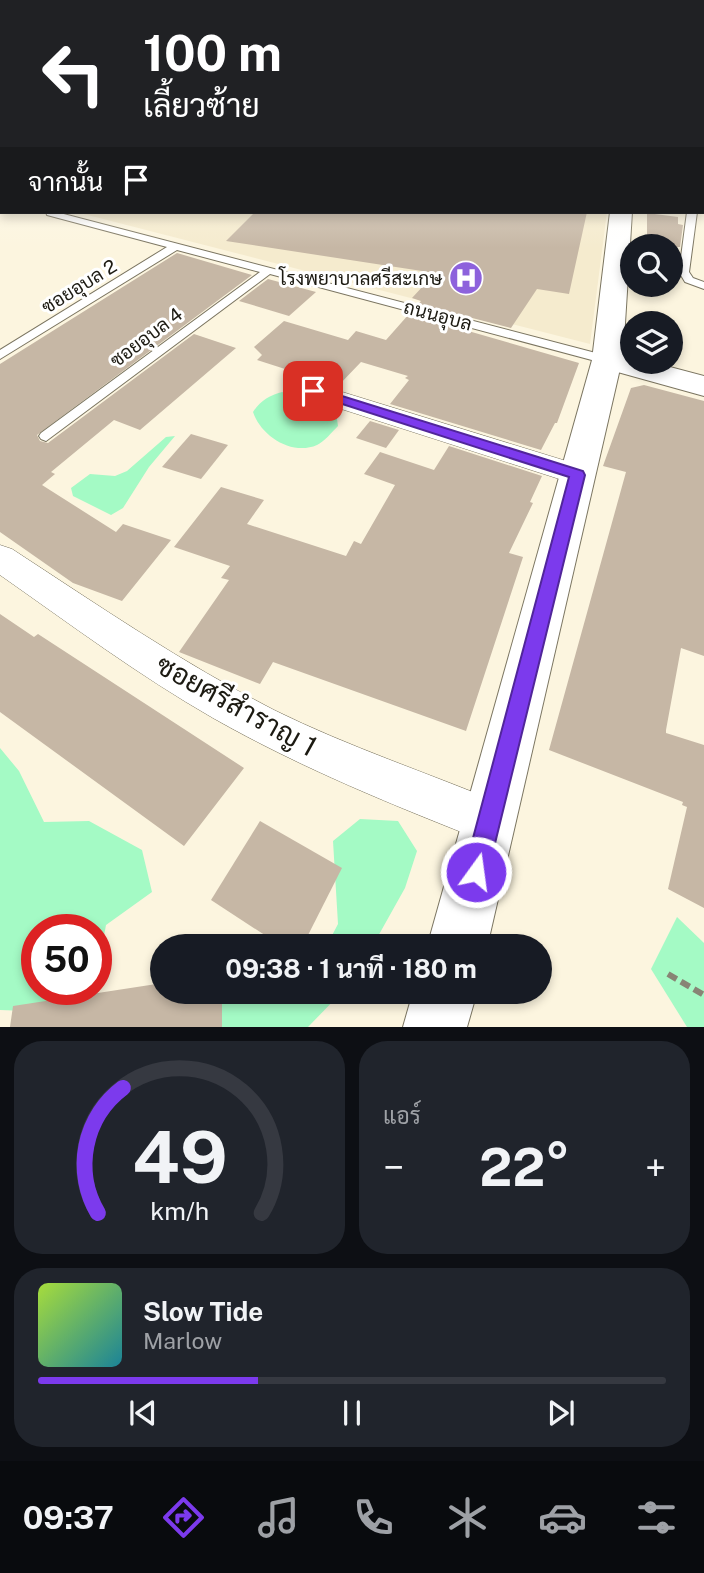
<!DOCTYPE html>
<html lang="th">
<meta charset="utf-8">
<style>
:root{--surface:#171b24;--page:#20242c;--text:#f1f3f6;--muted:#9ea1a6;--line:#363941;--accent:#7c3aed}
body{margin:0;font-family:"Public Sans",Sarabun,sans-serif;background:var(--page);color:var(--text);height:100vh;display:flex;flex-direction:column;font-size:26px;white-space:nowrap}
*{box-sizing:border-box;margin:0}
p{font-size:23px;color:var(--muted)}
.icon{flex:none;width:38px;height:38px;fill:none;stroke:currentColor;stroke-width:2;stroke-linecap:round;stroke-linejoin:round}
.map{position:relative;height:1027px;overflow:hidden}
.details{display:flex;flex-direction:column;gap:14px;padding:14px;background:#0d0f14;flex:1}
.details>*{flex:none}
.guide{position:absolute;left:0px;top:0px;width:705px;height:214px;box-shadow:0 4px 10px #0003;background:#202124;color:#fff;overflow:hidden}
.fabs{position:absolute;left:620px;top:234px;display:grid;gap:14px}
.fabs a{display:grid;place-items:center;width:63px;height:63px;border-radius:50%;background:var(--surface);box-shadow:0 4px 10px #0003;font-size:35px}
.speed{position:absolute;left:21px;top:914px;display:flex;gap:14px;font-size:35px;font-weight:700;text-align:center}
.speed>*{display:grid;place-content:center;width:91px;height:91px;border-radius:50%;background:var(--surface);box-shadow:0 4px 10px #0003;line-height:1}
.speed .limit{border:10px solid #d22;background:#fff;color:#111}
.pin{position:absolute;display:grid;place-items:center;width:60px;height:60px;color:#fff;margin:-30px;border-radius:14px;box-shadow:0 4px 10px #0006}
.me{position:absolute;width:77px;margin:-38px;rotate:14deg;stroke-linejoin:round;filter:drop-shadow(0 0 5px #0008)}
.turn{display:flex;align-items:center;gap:24px;height:147px;padding:0 28px;font-size:32px}
.turn .icon{width:91px;height:91px;stroke-width:2.5}
.turn b{display:block;font-size:49px;line-height:60px}
.then{display:flex;align-items:center;height:66px;padding:0 28px;background:#0003;gap:14px;font-size:26px}
.big{font-size:52px;font-weight:700;line-height:1.1}
.details .card{flex:1;display:flex;flex-direction:column;justify-content:center;gap:10px;min-width:0;padding:0 24px;border-radius:28px;background:var(--page)}
.details .dial{align-items:center;gap:0}
.dial svg{height:182px;overflow:visible;fill:none;stroke:var(--line);stroke-width:7;stroke-linecap:round;text-anchor:middle}
.dial text{fill:var(--text);stroke:none}
.song{display:flex;align-items:center;gap:21px}
.cover{width:84px;height:84px;border-radius:10px;background:linear-gradient(135deg,hsl(80 70% 55%),hsl(190 70% 35%))}
.played{height:7px;border-radius:4px;background:linear-gradient(90deg,var(--accent) 35%,var(--line) 35%)}
.keys{display:flex;justify-content:space-around;direction:ltr}
.heat{display:flex;justify-content:space-between;align-items:center;font-size:38px;direction:ltr}
.details .tiles{flex:1;display:grid;gap:14px;grid-template-columns:1fr 1fr}
.card:last-child{grid-column:span 2}
.trip{position:absolute;left:150px;top:934px;width:402px;height:70px;border-radius:35px;background:var(--surface);box-shadow:0 4px 10px #0003;font-weight:700;line-height:70px;text-align:center}
.tab-bar{display:flex;height:112px;justify-content:space-around;align-items:center;background:#090b0e;color:var(--muted)}
.tab-bar .icon{width:49px;height:49px}
.tab-bar .selected{color:var(--accent)}
.tab-bar b{font-size:32px;color:var(--text)}
.map>svg:first-child{display:block}
.built{fill:#f5ebce}
.green{fill:#a4fac5}
.building{fill:#c6b7a5}
.lines{fill:none;stroke-linecap:round;stroke-linejoin:round}
.lane-casing{stroke:#7b7561;stroke-width:2}
.street-casing{stroke:#7b7561;stroke-width:1}
.secondary-casing{stroke:#7b7561;stroke-width:2}
.primary-casing{stroke:#7b7561;stroke-width:2}
.path{stroke:#888475;stroke-width:6;stroke-dasharray:10 5;stroke-linecap:butt}
.lane{fill:#fff;fill-rule:evenodd}
.street{fill:#fff;fill-rule:evenodd}
.secondary{fill:#fff;fill-rule:evenodd}
.primary{fill:#fff;fill-rule:evenodd}
.route{fill:#7c3aed;stroke:#51269a;stroke-width:2}
.labels{text-anchor:middle;dominant-baseline:central;stroke-width:6;stroke-linejoin:round;paint-order:stroke}
.far-poi-label{font-size:19px;fill:#1c1a12;stroke:#fff;text-anchor:end}
.far-street-label{font-size:19px;fill:#1c1a12;stroke:#fff}
.near-street-label{font-size:28px;fill:#1c1a12;stroke:#fff}
</style>
<div class="map">
<svg width="704" height="1027" viewBox="0 0 704 1027">
<rect width="100%" height="100%" fill="#fcf5df"/>
<path class="built" d="M76 212H607L590 344Z"/>
<g class="green">
<path d="M282 392 336 412 338 426C332 432 324 442 317 445 292 456 261 436 253 412 260 401 270 395 282 392Z"/>
<path d="M175 436 149 467 123 508 111 515 73 496 71 488 90 474 115 476 127 471 166 437Z"/>
<path d="M0 748 19 771 44 822 89 821 142 850 152 892 106 925 96 978V929H37V989H91L80 1013 0 1010Z"/>
<path d="M360 819 398 821 417 851 405 888 372 947H326L338 924 333 841Z"/>
<path d="M677 917 704 943V1027H687L651 969Z"/>
<path d="M209 992H342L308 1027H204Z"/>
</g>
<g class="building">
<path d="M255 212H587L569 294 537 289 511 328 418 304 421 301 412 298 435 273 226 241Z"/>
<path d="M647 213 678 217V224L683 225 680 247H647Z"/>
<path d="M177 253 252 275 37 435 40 441 48 443 194 334 236 348 140 430 114 420 51 472 55 474 42 485 116 532 123 524 171 540 122 601 73 583 0 532V364Z"/>
<path d="M268 279 316 292 289 316 239 301Z"/>
<path d="M409 314 579 363 557 423H555L541 450 390 404 409 380 405 378 408 376 361 362 338 386 257 360 262 355 254 347 284 321 348 340 356 331 386 340Z"/>
<path d="M644 385 704 401V656L681 648 666 730V733L704 745V908L668 889 687 807 682 805 683 802 549 750 626 472 603 466 631 388Z"/>
<path d="M370 421 399 430 386 448 356 438Z"/>
<path d="M191 434 228 445 201 479 162 467Z"/>
<path d="M449 446 542 476 530 502 533 503 509 553 523 557 466 731 273 662 260 684 179 652 229 580 221 578 230 566 174 547 221 487 264 500 247 524 346 556 354 541 361 544 395 485 364 474 380 452 434 470Z"/>
<path d="M0 614 34 637 38 634 244 768 184 846 0 712Z"/>
<path d="M260 821 342 868 302 947H283L211 900Z"/>
<path d="M163 983V992H222V1027H10L13 1006Z"/>
</g>
<g class="lines">
<g class="lane-casing">
<g id="lane">
<path d="M46 212H56L611 357 613 360 611 363H603L270 274 46 441 41 439 39 436 41 433 260 272 177 250 0 359V350L167 247 47 215Z"/>
<path d="M687 212H697L689 272 693 278 704 282V289L685 282 679 272Z"/>
</g>
</g>
<g class="street-casing">
<g id="street">
<path d="M313 383 589 468 593 475 589 482 578 485 304 397 300 391 304 385Z"/>
<path d="M0 545 12 549C98 605 182 663 274 710 349 747 428 773 505 805L511 821 505 837 489 843C395 806 301 768 213 718 138 675 70 624 0 575Z"/>
</g>
</g>
<g class="secondary-casing">
<g id="secondary">
<path d="M607 351 618 354 622 360 487 947H427L592 360 596 354Z"/>
<path d="M413 992H477L467 1027H403Z"/>
</g>
</g>
<g class="primary-casing">
<path id="primary" d="M610 212H632L623 355 632 357V362H651L704 376V396L596 366 592 360Z"/>
</g>
<path class="path" d="M668 974 704 995"/>
<use href="#lane" class="lane"/>
<use href="#street" class="street"/>
<use href="#secondary" class="secondary"/>
<use href="#primary" class="primary"/>
</g>
<linearGradient id="sky" x2="0" y2="1"><stop stop-color="#82beee"/><stop offset="0.42" stop-color="#fefaf1"/><stop offset="1" stop-color="#fefaf1" stop-opacity="0"/></linearGradient>
<rect width="704" height="248" fill="url(#sky)"/>
<path class="route" d="M313 387 583 471 585 475 488 872 485 880 476 883 468 880 464 872 569 477 308 393V388Z"/>
<defs>
<g id="hospital-disc" transform="scale(1.75)"><circle r="9.5" fill="#8d62dc" stroke="#fff"/><path d="M-5-5h3v3.5h4V-5h3V5h-3V1.5h-4V5h-3Z" fill="#fff"/></g>
</defs>
<g fill-rule="evenodd">
<use href="#hospital-disc" x="466" y="278"/>
</g>
<g class="labels">
<g class="far-poi-label">
<text x="442" y="278">โรงพยาบาลศรีสะเกษ</text>
</g>
<g class="far-street-label">
<text transform="translate(79 286) rotate(-32)">ซอยอุบล 2</text>
<text transform="translate(438 315) rotate(15)">ถนนอุบล</text>
<text transform="translate(146 337) rotate(-37)">ซอยอุบล 4</text>
</g>
<g class="near-street-label">
<text transform="translate(237 705) rotate(29)">ซอยศรีสำราญ 1</text>
</g>
</g>
</svg>
<div class="fabs">
<a><svg class="icon" aria-label="search" viewBox="0 0 24 24"><circle cx="10" cy="10" r="6"/><path d="M15 15l6 6"/></svg></a>
<a><svg class="icon" aria-label="layers" viewBox="0 0 24 24"><path d="M12 4l9 5-9 5-9-5zM3 14l9 5 9-5"/></svg></a>
</div>
<div class="speed"><div class="limit">50</div></div>
<div class="pin" style="left:313px;top:391px;background:#d93025"><svg class="icon" aria-label="arrive" viewBox="0 0 24 24"><path d="M6 21V4h12l-3 4 3 4H6"/></svg></div>
<svg class="me" style="left:476px;top:872px" viewBox="-20 -20 40 40"><circle r="17" fill="#7c3aed" stroke="#fff" stroke-width="3"/><path d="M0-11L8 9 0 5-8 9z" fill="#fff"/></svg>
<div class="trip">09:38 · 1 นาที · 180 m</div>
<div class="guide">
<div class="turn"><svg class="icon" aria-label="left" viewBox="0 0 24 24"><path d="M17 20v-9H6M10 6l-5 5 5 5"/></svg><div><b>100 m</b>เลี้ยวซ้าย</div></div>
<div class="then">จากนั้น<svg class="icon" aria-label="arrive" viewBox="0 0 24 24"><path d="M6 21V4h12l-3 4 3 4H6"/></svg></div>
</div>
</div>
<section class="details">
<div class="tiles">
<div class="card dial"><svg viewBox="0 0 100 80">
<path d="M14 69A42 42 0 1 1 86 69"/>
<path d="M14 69A42 42 0 0 1 25 14" stroke="#7c3aed"/>
<text x="50" y="56" font-size="32" font-weight="700">49</text>
<text x="50" y="72" font-size="11">km/h</text>
</svg></div>
<div class="card"><p>แอร์</p>
<div class="heat"><a>−</a><b class="big">22°</b><a>+</a></div>
</div>
<div class="card">
<div class="song"><i class="cover"></i><div><b>Slow Tide</b><p>Marlow</p></div></div>
<div class="played"></div>
<div class="keys"><svg class="icon" aria-label="previous" viewBox="0 0 24 24"><path d="M18 5L8 12l10 7zM5 5v14"/></svg><svg class="icon" aria-label="pause" viewBox="0 0 24 24"><path d="M8 5v14M16 5v14"/></svg><svg class="icon" aria-label="next" viewBox="0 0 24 24"><path d="M6 5l10 7-10 7zM19 5v14"/></svg></div>
</div>
</div>
</section>
<nav class="tab-bar">
<b>09:37</b>
<svg class="icon selected" aria-label="directions" viewBox="0 0 24 24"><path d="M12 3l9 9-9 9-9-9zM9 14v-3h6M13 9l2 2-2 2"/></svg>
<svg class="icon" aria-label="music" viewBox="0 0 24 24"><path d="M9 18V5l10-2v13"/><circle cx="6" cy="18" r="3"/><circle cx="16" cy="16" r="3"/></svg>
<svg class="icon" aria-label="phone" viewBox="0 0 24 24"><path d="M5 4h4l2 5-3 2q2 4 5 5l2-3 5 2v4C11 20 4 13 5 4z"/></svg>
<svg class="icon" aria-label="climate" viewBox="0 0 24 24"><path d="M12 3v18M4 7l16 10M4 17L20 7"/></svg>
<svg class="icon" aria-label="car" viewBox="0 0 24 24"><path d="M5 17H2v-5l4-1 3-4h7l3 4 3 1v5h-3M9 17h6M6 11h13"/><circle cx="7" cy="17" r="2"/><circle cx="17" cy="17" r="2"/></svg>
<svg class="icon" aria-label="filters" viewBox="0 0 24 24"><path d="M4 7h16M4 17h16"/><circle cx="9" cy="7" r="2"/><circle cx="15" cy="17" r="2"/></svg>
</nav>
